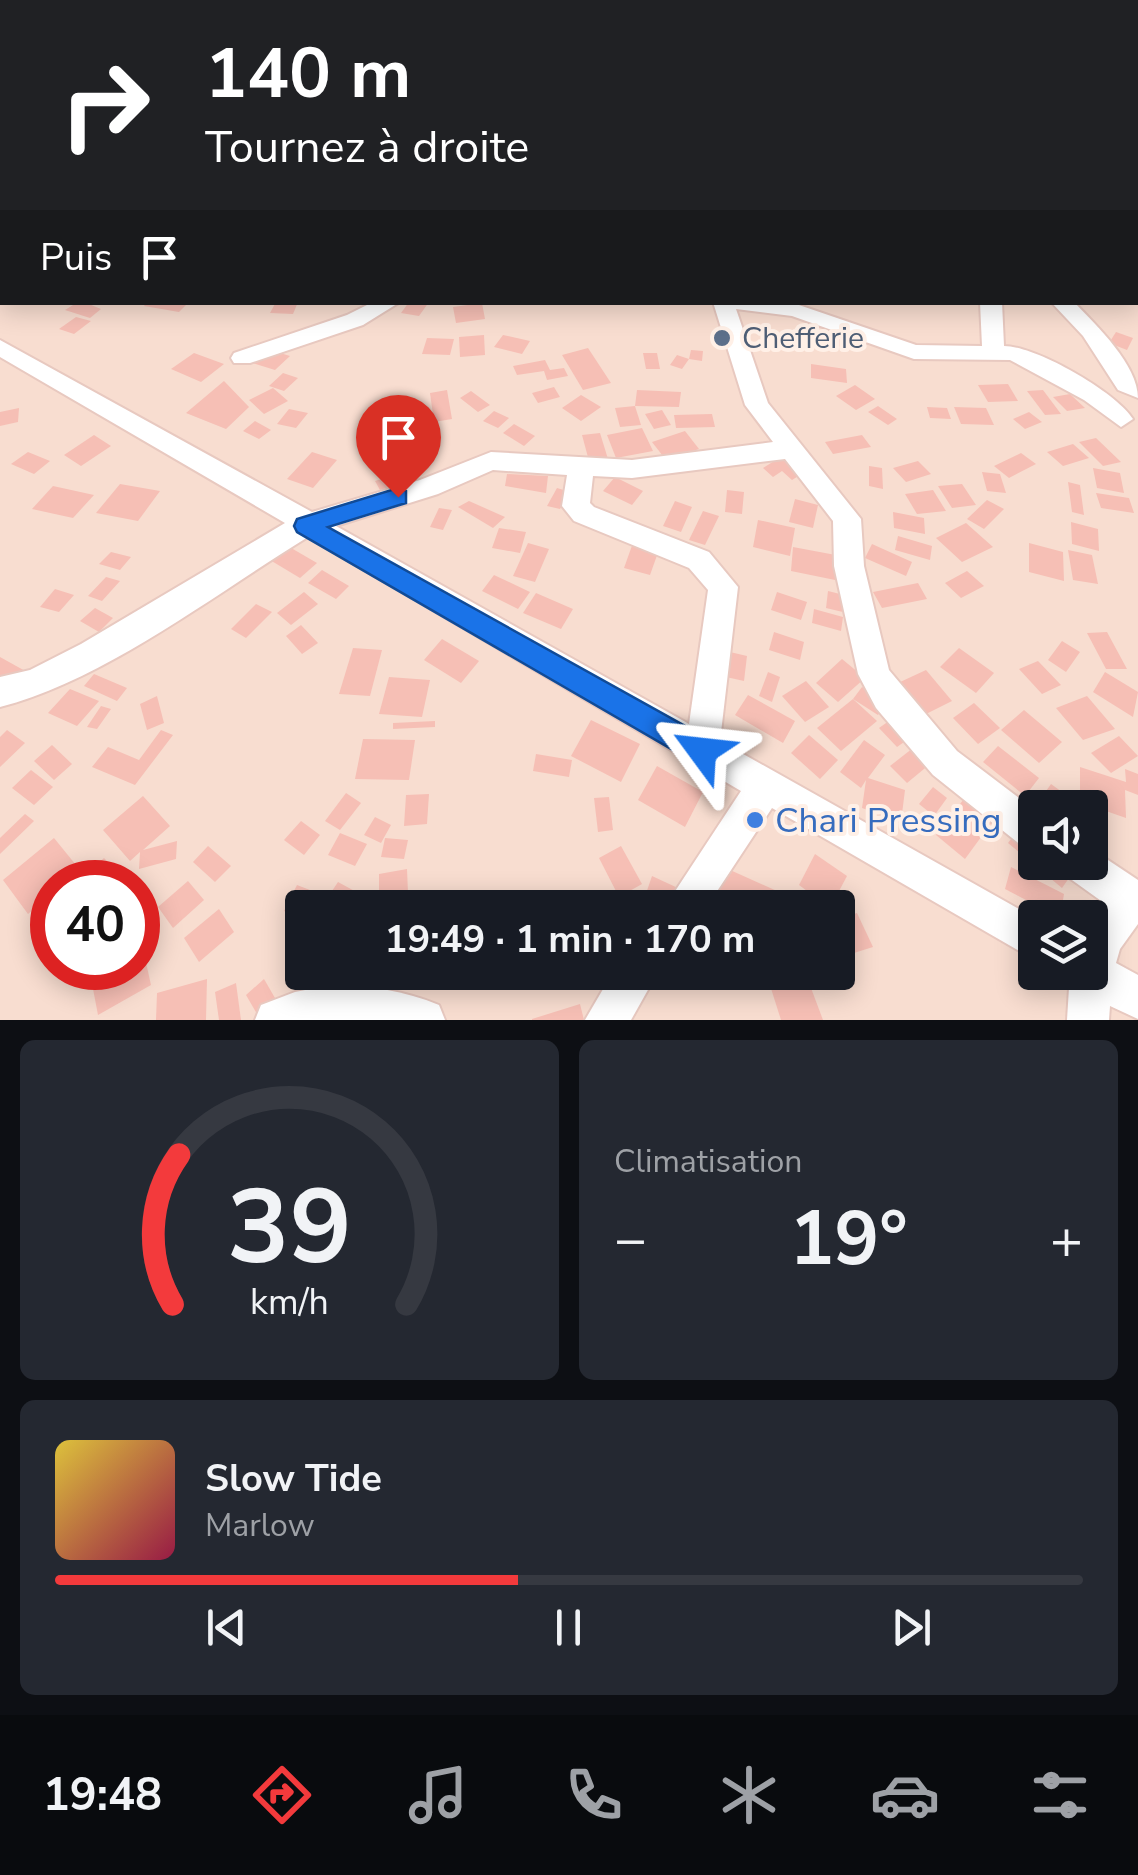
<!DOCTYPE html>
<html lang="fr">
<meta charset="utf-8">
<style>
:root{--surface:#171b24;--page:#242831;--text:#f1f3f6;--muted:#9ea1a6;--line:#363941;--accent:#f33a3c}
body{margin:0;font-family:"Nunito Sans",sans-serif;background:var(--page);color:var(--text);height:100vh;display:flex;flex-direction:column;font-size:38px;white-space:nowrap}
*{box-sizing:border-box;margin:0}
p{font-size:32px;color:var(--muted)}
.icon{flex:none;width:55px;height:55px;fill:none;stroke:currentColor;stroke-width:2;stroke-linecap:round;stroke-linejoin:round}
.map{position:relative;height:1020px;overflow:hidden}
.sheet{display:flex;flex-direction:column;gap:20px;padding:20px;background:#0d0f14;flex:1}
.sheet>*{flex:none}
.guide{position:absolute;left:0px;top:0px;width:1140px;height:305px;box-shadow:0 5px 25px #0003;background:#202124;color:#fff;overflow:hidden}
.buttons{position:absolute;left:1018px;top:790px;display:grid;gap:20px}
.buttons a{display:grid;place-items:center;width:90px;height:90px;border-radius:10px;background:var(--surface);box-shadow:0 5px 25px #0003;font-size:50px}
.speed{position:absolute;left:30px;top:860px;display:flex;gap:20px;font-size:50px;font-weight:700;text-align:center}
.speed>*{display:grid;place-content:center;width:130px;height:130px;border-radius:50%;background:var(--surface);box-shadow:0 5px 25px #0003;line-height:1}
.speed .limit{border:15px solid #d22;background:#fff;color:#111}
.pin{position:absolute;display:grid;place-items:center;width:85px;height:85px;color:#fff;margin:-102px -42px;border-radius:50% 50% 50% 0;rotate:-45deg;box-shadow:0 0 10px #0007}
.pin .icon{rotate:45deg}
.me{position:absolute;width:110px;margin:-55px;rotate:300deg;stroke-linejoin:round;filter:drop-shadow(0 0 8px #0008)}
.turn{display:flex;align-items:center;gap:35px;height:210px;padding:0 40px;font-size:45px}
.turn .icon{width:130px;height:130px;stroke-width:2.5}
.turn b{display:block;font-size:70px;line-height:85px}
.then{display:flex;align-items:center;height:95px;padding:0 40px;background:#0003;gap:20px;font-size:38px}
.big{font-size:75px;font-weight:700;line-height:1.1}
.sheet .tile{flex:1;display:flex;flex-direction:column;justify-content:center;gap:15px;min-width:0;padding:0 35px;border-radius:15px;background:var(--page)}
.sheet .dial{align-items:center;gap:0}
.dial svg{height:260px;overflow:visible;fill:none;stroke:var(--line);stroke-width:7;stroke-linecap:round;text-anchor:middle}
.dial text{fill:var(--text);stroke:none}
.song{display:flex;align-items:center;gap:30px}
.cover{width:120px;height:120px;border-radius:15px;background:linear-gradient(135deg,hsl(50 70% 55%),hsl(340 70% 35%))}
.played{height:10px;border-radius:5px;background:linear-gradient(90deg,var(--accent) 45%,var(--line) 45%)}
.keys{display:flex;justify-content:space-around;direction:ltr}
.heat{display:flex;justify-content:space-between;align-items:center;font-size:55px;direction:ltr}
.sheet .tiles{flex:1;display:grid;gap:20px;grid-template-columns:1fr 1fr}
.tile:last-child{grid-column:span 2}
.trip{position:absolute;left:285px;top:890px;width:570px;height:100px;border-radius:10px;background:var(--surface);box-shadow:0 5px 25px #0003;font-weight:700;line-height:100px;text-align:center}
.tabs{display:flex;height:160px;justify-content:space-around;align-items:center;background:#090b0e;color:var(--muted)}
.tabs .icon{width:70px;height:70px}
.tabs .on{color:var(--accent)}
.tabs b{font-size:45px;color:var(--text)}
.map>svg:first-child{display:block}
.residential{fill:#f8ddd0;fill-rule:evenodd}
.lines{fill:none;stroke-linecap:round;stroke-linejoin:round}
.stream{stroke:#98dbd6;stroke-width:4}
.building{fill:#f6bfb5}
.minor-casing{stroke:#e8c9c0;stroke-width:4}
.minor{fill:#fff;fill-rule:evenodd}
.route{fill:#1a73e8;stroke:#114b97;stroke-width:2.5}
.service-dot{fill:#5c6f8a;stroke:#fff0e7;stroke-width:4}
.shop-dot{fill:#3f7fe0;stroke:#fff0e7;stroke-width:4}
.labels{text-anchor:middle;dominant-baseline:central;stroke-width:8;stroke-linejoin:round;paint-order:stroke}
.service-label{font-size:30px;fill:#4e5e75;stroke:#fff0e7;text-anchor:start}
.near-shop-label{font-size:35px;fill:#366cbe;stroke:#fff0e7;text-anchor:start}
</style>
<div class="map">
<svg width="1138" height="1020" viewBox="0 0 1138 1020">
<rect width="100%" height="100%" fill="#feebdf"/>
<path class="residential" d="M0 0 877 2H2V302H1138V78V1020H0ZM1035 808H1090V862H1035ZM52 882H138V968H52ZM302 908H838V972H302ZM1035 918H1090V972H1035Z"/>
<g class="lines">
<path class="stream" d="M1043 0 1053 2"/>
</g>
<g class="building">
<path d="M78 302H84L101 309 90 318 65 310Z"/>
<path d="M147 302H189L179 312 144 306Z"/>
<path d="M276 302H298L293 314 270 313Z"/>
<path d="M409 302H429L419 316 401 313Z"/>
<path d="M482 303 485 319 456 323 453 307Z"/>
<path d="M76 317 91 321 74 334 59 329Z"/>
<path d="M1116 332 1133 338 1127 350 1109 343Z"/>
<path d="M484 335 485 355 460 357 459 337Z"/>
<path d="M503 335 530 341 522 354 494 347Z"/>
<path d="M830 336 857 342 854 350 827 343Z"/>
<path d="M427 338 454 339 450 355 422 354Z"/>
<path d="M264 348 290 356 275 370 249 362Z"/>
<path d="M588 348 611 383 583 390 562 355Z"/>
<path d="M691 350 703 351 702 361 689 359 682 369 670 365 677 355 689 359Z"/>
<path d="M194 353 224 364 201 382 171 369Z"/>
<path d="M643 353H657L660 369H646Z"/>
<path d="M545 360 550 370 564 368 568 376 547 380 544 371 517 375 513 366Z"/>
<path d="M811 364 846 369 847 383 811 378Z"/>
<path d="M283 373 298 378 284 391 269 386Z"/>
<path d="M224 381 249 407 226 429 186 413Z"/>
<path d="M1008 384 1018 401 988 402 978 385Z"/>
<path d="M855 385 875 399 856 410 836 396Z"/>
<path d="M554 387 560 397 538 403 532 393Z"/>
<path d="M273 388 288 401 264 414 249 400Z"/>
<path d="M447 390 452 419 434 422 430 393Z"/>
<path d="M637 390 681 392 679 407 635 406Z"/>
<path d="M1043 390 1061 414 1045 415 1027 391Z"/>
<path d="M471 391 490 405 478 412 460 398Z"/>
<path d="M1070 394 1085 408 1067 411 1053 397Z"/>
<path d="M581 395 601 407 581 421 562 408Z"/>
<path d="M635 406 641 425 620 427 615 408Z"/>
<path d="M878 406 897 419 888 425 868 412Z"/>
<path d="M927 407 947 408 951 419 930 418Z"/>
<path d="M954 407 986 408 994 425 961 424Z"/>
<path d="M19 408 18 422 0 426V412Z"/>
<path d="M405 408 430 414 420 429 395 423Z"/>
<path d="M289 409 308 413 296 428 277 424Z"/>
<path d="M662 410 671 425 654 429 645 414Z"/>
<path d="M494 411 509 418 498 428 483 421Z"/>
<path d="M1029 412 1042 422 1025 429 1013 419Z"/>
<path d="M712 414 715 427 676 428 674 415Z"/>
<path d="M255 421 271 430 259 439 243 431Z"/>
<path d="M514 424 535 436 524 446 503 433Z"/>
<path d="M642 428 653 451 616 458 607 435Z"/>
<path d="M685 431 699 449 666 460 652 442Z"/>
<path d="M600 433 608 459 589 461 582 435Z"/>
<path d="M94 435 111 446 81 466 64 455Z"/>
<path d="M862 435 871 447 833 454 825 442Z"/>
<path d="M1096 438 1121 462 1103 466 1079 442Z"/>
<path d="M1073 444 1089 458 1063 466 1047 452Z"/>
<path d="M28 452 50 461 34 474 11 464Z"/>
<path d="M312 452 337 460 313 488 287 479Z"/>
<path d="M787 453 808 470 792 480 782 471 773 477 763 468Z"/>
<path d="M1021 453 1036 464 1009 478 994 466Z"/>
<path d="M918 461 931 474 906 482 893 468Z"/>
<path d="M869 466 882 468 883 489 869 486Z"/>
<path d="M1093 468 1120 473 1124 493 1097 488Z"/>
<path d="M403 472 407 481 380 490 375 481Z"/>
<path d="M982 472 1000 474 1006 493 987 491Z"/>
<path d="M507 474 548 476 546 493 505 486Z"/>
<path d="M615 477 643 491 632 505 603 491Z"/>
<path d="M1068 482 1080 485 1084 515 1072 512Z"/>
<path d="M120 484 160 491 138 521 96 513Z"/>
<path d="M962 484 976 505 952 508 938 486Z"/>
<path d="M53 486 94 495 73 518 32 509Z"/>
<path d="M557 488 570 492 560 509 547 506Z"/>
<path d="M727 490 744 492 742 514 725 512Z"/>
<path d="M933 490 946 511 917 514 905 494Z"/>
<path d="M1096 493 1129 498 1134 513 1101 508Z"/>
<path d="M795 499 818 505 813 528 789 522Z"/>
<path d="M987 500 1004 509 984 529 967 519Z"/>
<path d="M469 501 505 517 493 528 458 507Z"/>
<path d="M675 501 692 507 681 532 663 526Z"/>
<path d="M439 508 452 510 443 530 430 527Z"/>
<path d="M703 511 719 516 705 545 689 540Z"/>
<path d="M893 512 924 518 925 534 894 528Z"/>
<path d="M758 520 795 528 790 556 753 547Z"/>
<path d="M1071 522 1098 529 1099 551 1072 544Z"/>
<path d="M966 523 993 547 962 562 936 538Z"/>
<path d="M499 528 526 532 520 553 492 548Z"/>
<path d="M898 536 932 546 930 560 895 550Z"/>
<path d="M634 540 660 547 650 575 624 568Z"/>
<path d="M528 543 549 549 535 582 513 576Z"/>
<path d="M1029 543 1063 552 1064 581 1029 572Z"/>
<path d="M872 544 912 562 906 576 865 558Z"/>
<path d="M286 545 317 563 300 578 270 560Z"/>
<path d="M793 547 841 556 840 581 791 571Z"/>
<path d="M1068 550 1092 555 1098 584 1073 580Z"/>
<path d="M111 552 131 557 120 570 99 564Z"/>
<path d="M322 570 349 586 336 599 308 583Z"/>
<path d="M967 571 984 586 961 598 945 583Z"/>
<path d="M494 575 530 592 518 609 482 591Z"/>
<path d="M106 577 120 581 102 601 88 596Z"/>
<path d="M918 583 927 599 882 608 873 592Z"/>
<path d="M55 589 74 595 59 612 40 607Z"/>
<path d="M828 591 848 596 847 613 826 608Z"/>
<path d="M304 592 318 604 291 625 277 613Z"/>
<path d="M777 592 807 602 801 620 771 610Z"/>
<path d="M536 593 573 609 561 629 523 613Z"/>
<path d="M256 604 272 612 246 638 231 629Z"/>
<path d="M95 608 113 618 99 632 80 621Z"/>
<path d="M814 609 843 617 841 631 812 623Z"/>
<path d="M301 625 318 643 302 654 286 636Z"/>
<path d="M774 632 804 642 800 660 769 650Z"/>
<path d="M1107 632 1127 669H1106L1087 633Z"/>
<path d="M442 639 479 661 461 683 424 660Z"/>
<path d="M1062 641 1080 652 1066 672 1048 660Z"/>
<path d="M353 648 382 650 370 696 339 694Z"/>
<path d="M959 648 994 673 976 693 940 667Z"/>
<path d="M730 652 747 656 744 681 726 677Z"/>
<path d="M0 657 27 672 0 686Z"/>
<path d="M842 659 865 678 838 702 816 683Z"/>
<path d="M1038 661 1061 685 1042 694 1019 669Z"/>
<path d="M926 670 952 701 924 715 898 683Z"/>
<path d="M768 672 780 677 772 702 759 696Z"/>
<path d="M1105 672 1138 692 1133 717 1093 692Z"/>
<path d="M94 674 127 688 117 701 84 686Z"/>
<path d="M389 677 430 680 422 717 379 714Z"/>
<path d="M806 681 829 707 805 722 782 696Z"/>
<path d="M862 687 887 703 878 715 853 699Z"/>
<path d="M70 689 99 701 77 726 48 713Z"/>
<path d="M748 695 795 721 783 743 735 715Z"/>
<path d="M157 696 164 723 147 730 140 704Z"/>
<path d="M1087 696 1115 729 1083 740 1056 708Z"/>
<path d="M853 699 877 721 841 751 817 728Z"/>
<path d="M974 703 1000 728 978 744 953 718Z"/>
<path d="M101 706 111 709 97 729 87 727Z"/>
<path d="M1024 710 1062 742 1039 763 1001 730Z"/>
<path d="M896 716 914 735 897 747 879 728Z"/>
<path d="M591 720 640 744 621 782 571 756Z"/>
<path d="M435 721V727L393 729V723Z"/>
<path d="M7 730 25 743 0 767V737Z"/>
<path d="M161 730 173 735 135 785 92 767 108 747 139 760Z"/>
<path d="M809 735 838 760 820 779 791 753Z"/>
<path d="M1119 736 1138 756 1111 773 1091 753Z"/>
<path d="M363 739 415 740 409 780 355 779Z"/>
<path d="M864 740 885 755 868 778 905 790 901 822 862 808 866 780 861 788 840 772Z"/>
<path d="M52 745 72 764 54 780 34 761Z"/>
<path d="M998 746 1039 778 1025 796 983 762Z"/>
<path d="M913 748 930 764 907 783 890 766Z"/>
<path d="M536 754 572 760 569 777 533 771Z"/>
<path d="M657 766 703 792 685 827 638 800Z"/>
<path d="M1080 767 1126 782 1125 769 1138 774V795L1125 790 1126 818 1080 802Z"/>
<path d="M31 770 53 787 34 805 12 788Z"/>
<path d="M1051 784 1073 800 1068 808 1037 804Z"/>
<path d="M933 787 947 798 934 816 919 804Z"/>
<path d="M346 793 361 803 340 830 325 821Z"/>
<path d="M429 794 427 824 404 826 406 795Z"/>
<path d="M967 795 995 818 965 859 936 835Z"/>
<path d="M143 796 170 826 143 850 177 841 176 859 139 869 140 852 130 861 103 830Z"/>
<path d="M609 797 613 830 598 832 594 798Z"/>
<path d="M25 814 34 821 0 854V838Z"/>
<path d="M375 817 391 825 381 843 364 835Z"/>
<path d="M301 821 320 835 304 855 284 840Z"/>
<path d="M1021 826 1035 838V862H1064L1074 871 1062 888 1008 843Z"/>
<path d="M340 833 367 844 355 866 328 855Z"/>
<path d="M54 838 80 870 65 882H52V893L28 914 3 880Z"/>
<path d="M385 838 408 840 404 859 381 857Z"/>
<path d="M208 846 231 866 215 882 193 862Z"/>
<path d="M621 846 642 884 619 897 599 858Z"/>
<path d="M815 854 847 876 830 908 799 885Z"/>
<path d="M104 858 114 868 99 882H79Z"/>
<path d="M719 865 788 896 785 908 706 905Z"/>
<path d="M1011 867 1064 894 1060 918 1005 889Z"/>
<path d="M407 869 408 893 379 898V874Z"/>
<path d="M652 876 680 889 674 908H641Z"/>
<path d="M188 881 204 900 173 928 158 907Z"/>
<path d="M338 882 371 900 366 908H347L328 897Z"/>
<path d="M297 885 328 897 323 908H302V918L284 911Z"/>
<path d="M219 909 234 932 199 962 184 938Z"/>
<path d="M857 913 873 947 838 958V919Z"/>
<path d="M141 940 151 985 98 1015 89 968H138Z"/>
<path d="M316 972H337L340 991 320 999Z"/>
<path d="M795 972H805L823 1020H781L768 979Z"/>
<path d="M207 979 206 1020H156L157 993Z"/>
<path d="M264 979 275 998 257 1014 246 995Z"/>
<path d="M236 983 241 1020H219L215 992Z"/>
<path d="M580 1004 584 1020H532V1019Z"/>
</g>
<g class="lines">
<g class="minor-casing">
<g id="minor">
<rect x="747" y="0" width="12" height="2"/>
<path d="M373 302H400L363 325 250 363H234L231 358 234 353 347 315Z"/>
<path d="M713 302 796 304 916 345 982 346 980 302H1002L1004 346C1036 346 1116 392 1133 419L1121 427 1084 400 1010 360 914 359 792 316 736 309 768 403 861 519 864 566 889 670 957 751 1035 810V852L1022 846 933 775 876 708 858 674 834 566 833 521 785 459 632 478 593 476 590 503 594 507 709 552 738 587 720 741 1035 918V960L772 808 706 908H664L741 791 308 537C215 594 105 680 0 707V677L30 670 81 644 285 523 0 357V340L312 512 420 480 491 452 632 460 773 442 745 405ZM493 470 567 475 562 506 574 521 689 568 708 590 689 724 336 526 438 494Z"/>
<path d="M1051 302H1074C1097 326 1138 365 1138 398L1118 390 1083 336Z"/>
<path d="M1090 848 1138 880V924L1120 949 1116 963 1138 975V1019L1110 1006 1109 1020H1067L1070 972H1090V922L1104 903 1065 875 1059 862H1090Z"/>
<path d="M613 972H658L631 1020H585Z"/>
<path d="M331 985C368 985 405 991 439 1005L445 1020H255L261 1005 295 992Z"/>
</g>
</g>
<use href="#minor" class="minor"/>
</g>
<path class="route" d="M398 488 406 491V503L328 527 712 741 717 751 712 761 702 765 692 761 297 532 294 526 297 519Z"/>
<circle class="service-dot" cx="722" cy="338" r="10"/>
<circle class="shop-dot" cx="755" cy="820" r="10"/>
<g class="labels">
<g class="service-label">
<text x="742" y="338">Chefferie</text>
</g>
<g class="near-shop-label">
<text x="775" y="820">Chari Pressing</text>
</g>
</g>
</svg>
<div class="buttons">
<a><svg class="icon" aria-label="sound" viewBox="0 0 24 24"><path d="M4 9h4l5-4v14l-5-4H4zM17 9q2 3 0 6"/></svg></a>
<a><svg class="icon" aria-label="layers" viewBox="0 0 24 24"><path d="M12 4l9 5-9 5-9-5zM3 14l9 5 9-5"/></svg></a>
</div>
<div class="speed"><div class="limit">40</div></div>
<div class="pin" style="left:398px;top:497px;background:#d93025"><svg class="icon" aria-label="arrive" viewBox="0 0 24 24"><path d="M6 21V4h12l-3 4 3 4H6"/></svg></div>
<svg class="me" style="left:702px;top:751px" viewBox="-20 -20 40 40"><path d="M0-17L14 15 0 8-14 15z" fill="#1a73e8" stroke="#fff" stroke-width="4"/></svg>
<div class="trip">19:49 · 1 min · 170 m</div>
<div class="guide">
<div class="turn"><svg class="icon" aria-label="right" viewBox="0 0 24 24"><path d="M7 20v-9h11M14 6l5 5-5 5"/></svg><div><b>140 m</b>Tournez à droite</div></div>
<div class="then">Puis<svg class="icon" aria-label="arrive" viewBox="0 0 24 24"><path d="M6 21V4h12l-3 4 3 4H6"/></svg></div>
</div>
</div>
<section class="sheet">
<div class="tiles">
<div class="tile dial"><svg viewBox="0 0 100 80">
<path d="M14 69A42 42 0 1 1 86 69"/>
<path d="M14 69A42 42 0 0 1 16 23" stroke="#f33a3c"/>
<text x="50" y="56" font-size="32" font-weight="700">39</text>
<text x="50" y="72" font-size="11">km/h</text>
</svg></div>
<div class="tile"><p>Climatisation</p>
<div class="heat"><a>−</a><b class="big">19°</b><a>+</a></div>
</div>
<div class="tile">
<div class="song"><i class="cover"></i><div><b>Slow Tide</b><p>Marlow</p></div></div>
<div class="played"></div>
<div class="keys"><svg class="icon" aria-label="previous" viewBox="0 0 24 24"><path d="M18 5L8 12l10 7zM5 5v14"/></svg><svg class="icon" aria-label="pause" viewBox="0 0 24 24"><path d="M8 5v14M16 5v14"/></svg><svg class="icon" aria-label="next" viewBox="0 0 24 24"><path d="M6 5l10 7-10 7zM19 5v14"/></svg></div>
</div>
</div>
</section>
<nav class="tabs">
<b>19:48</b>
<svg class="icon on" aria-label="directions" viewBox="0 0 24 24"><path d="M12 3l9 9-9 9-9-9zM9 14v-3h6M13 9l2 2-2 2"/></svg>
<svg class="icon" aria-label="music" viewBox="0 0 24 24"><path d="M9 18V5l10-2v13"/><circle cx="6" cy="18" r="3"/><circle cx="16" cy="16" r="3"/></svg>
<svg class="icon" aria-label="phone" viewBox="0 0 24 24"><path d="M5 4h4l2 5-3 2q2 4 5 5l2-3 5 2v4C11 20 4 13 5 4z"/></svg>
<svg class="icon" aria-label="climate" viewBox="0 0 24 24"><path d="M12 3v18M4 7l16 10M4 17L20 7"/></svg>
<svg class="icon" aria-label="car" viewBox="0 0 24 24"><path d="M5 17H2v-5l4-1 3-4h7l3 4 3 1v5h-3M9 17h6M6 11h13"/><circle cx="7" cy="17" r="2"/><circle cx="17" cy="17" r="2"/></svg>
<svg class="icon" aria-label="filters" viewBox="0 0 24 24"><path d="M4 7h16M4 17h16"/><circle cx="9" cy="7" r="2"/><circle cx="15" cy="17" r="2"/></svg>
</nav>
